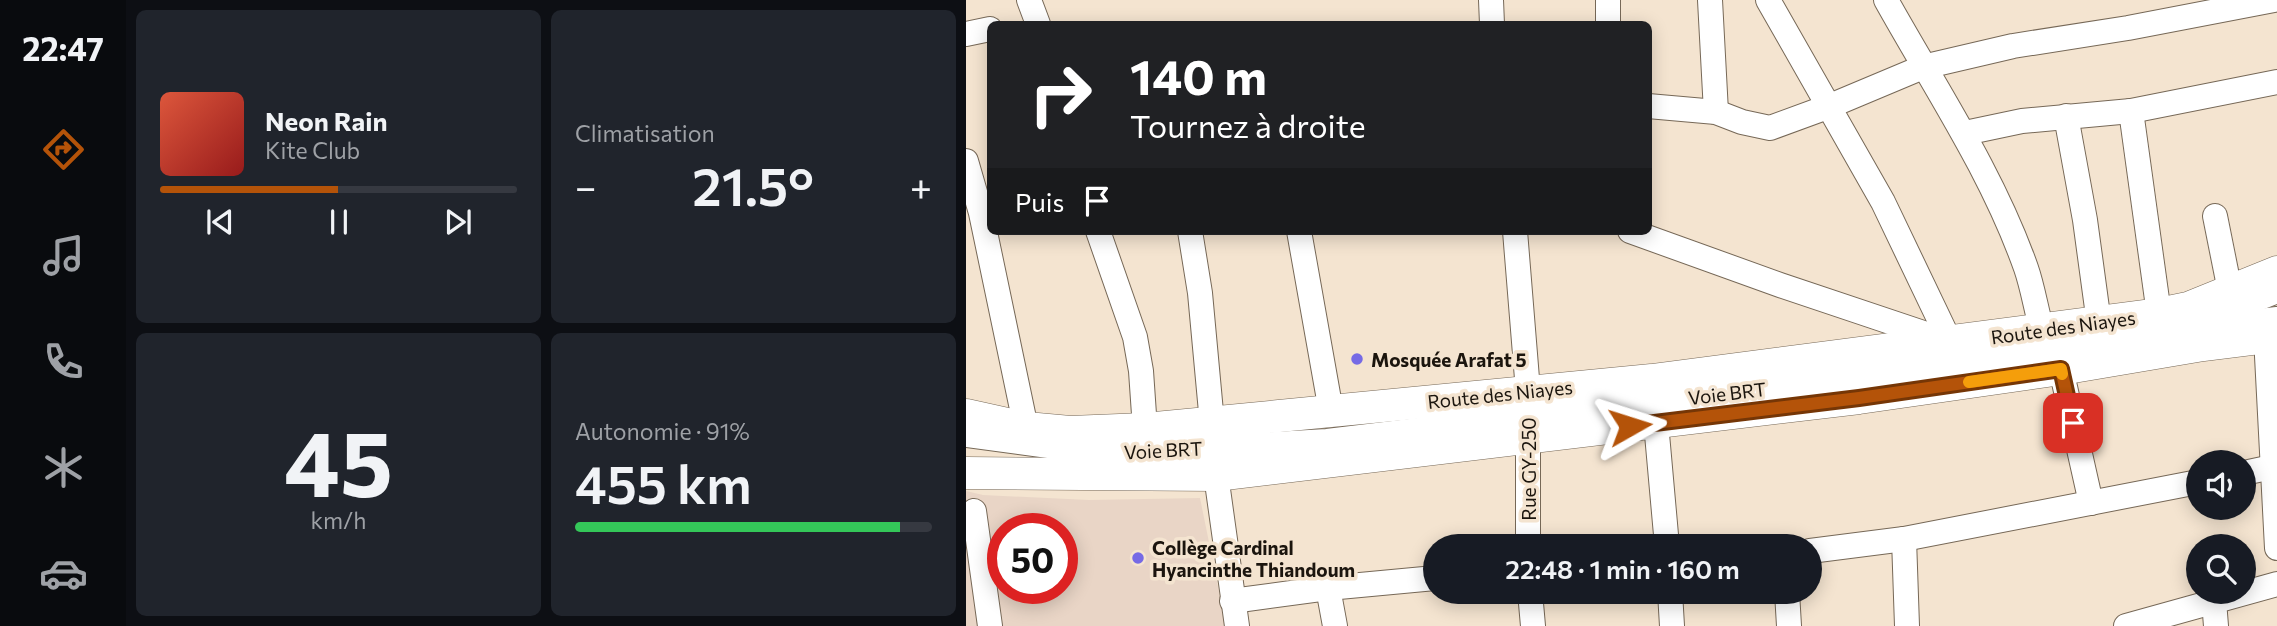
<!DOCTYPE html>
<html lang="fr">
<meta charset="utf-8">
<style>
:root{--surface:#171b24;--page:#20242c;--text:#f1f3f6;--muted:#9ea1a6;--line:#363941;--accent:#b45309}
body{margin:0;font-family:Commissioner,sans-serif;background:var(--page);color:var(--text);height:100vh;display:flex;flex-direction:column;font-size:26px;white-space:nowrap}
*{box-sizing:border-box;margin:0}
p{font-size:23px;color:var(--muted)}
.icon{flex:none;width:38px;height:38px;fill:none;stroke:currentColor;stroke-width:2;stroke-linecap:round;stroke-linejoin:round}
.map{position:relative;flex:1;overflow:hidden}
.drawer{display:flex;flex-direction:column;gap:10px;padding:10px;background:#0d0f14;width:840px}
.drawer>*{flex:none}
.guide{position:absolute;left:21px;top:21px;width:665px;height:214px;border-radius:10px;box-shadow:0 4px 18px #0003;background:#202124;color:#fff;overflow:hidden}
.controls{position:absolute;left:1220px;top:450px;display:grid;gap:14px}
.controls a{display:grid;place-items:center;width:70px;height:70px;border-radius:50%;background:var(--surface);box-shadow:0 4px 18px #0003;font-size:35px}
.speed{position:absolute;left:21px;top:513px;display:flex;gap:14px;font-size:35px;font-weight:700;text-align:center}
.speed>*{display:grid;place-content:center;width:91px;height:91px;border-radius:50%;background:var(--surface);box-shadow:0 4px 18px #0003;line-height:1}
.speed .limit{border:10px solid #d22;background:#fff;color:#111}
.pin{position:absolute;display:grid;place-items:center;width:60px;height:60px;color:#fff;margin:-30px;border-radius:14px;box-shadow:0 4px 10px #0006}
.me{position:absolute;width:77px;margin:-38px;rotate:84deg;stroke-linejoin:round;filter:drop-shadow(0 0 5px #0008)}
.turn{display:flex;align-items:center;gap:24px;height:147px;padding:0 28px;font-size:32px}
.turn .icon{width:91px;height:91px;stroke-width:2.5}
.turn b{display:block;font-size:49px;line-height:60px}
.then{display:flex;align-items:center;height:66px;padding:0 28px;background:#0003;gap:14px;font-size:26px}
.big{font-size:52px;font-weight:600;line-height:1.1}
.drawer .card{flex:1;display:flex;flex-direction:column;justify-content:center;gap:10px;min-width:0;padding:0 24px;border-radius:10px;background:var(--page)}
.drawer .dial{align-items:center;gap:0}
.dial b{font-size:91px;line-height:1}
.song{display:flex;align-items:center;gap:21px}
.cover{width:84px;height:84px;border-radius:10px;background:linear-gradient(135deg,hsl(10 70% 55%),hsl(0 70% 35%))}
.played{height:7px;border-radius:4px;background:linear-gradient(90deg,var(--accent) 50%,var(--line) 50%)}
.keys{display:flex;justify-content:space-around;direction:ltr}
.heat{display:flex;justify-content:space-between;align-items:center;font-size:38px;direction:ltr}
.charge{height:10px;border-radius:5px;background:linear-gradient(90deg,#34c759 91%,var(--line) 0)}
.drawer .tiles{flex:1;display:grid;gap:10px;grid-template-columns:repeat(2,1fr)}
.trip{position:absolute;left:457px;top:534px;width:399px;height:70px;border-radius:35px;background:var(--surface);box-shadow:0 4px 18px #0003;font-weight:600;line-height:70px;text-align:center}
main{display:flex;flex:1;min-height:0}
.menu{display:flex;flex-direction:column;width:126px;justify-content:space-around;align-items:center;background:#090b0e;color:var(--muted)}
.menu .icon{width:49px;height:49px}
.menu .active{color:var(--accent)}
.menu b{font-size:32px;color:var(--text)}
.map>svg:first-child{display:block}
.education{fill:#e9d5c6;fill-rule:evenodd}
.lines{fill:none;stroke-linecap:round;stroke-linejoin:round}
.minor-casing{stroke:#766857;stroke-width:26}
.major-casing{stroke:#766857;stroke-width:33}
.minor{stroke:#fff;stroke-width:24}
.major{stroke:#fff;stroke-width:32}
.route-casing{stroke:#753606;stroke-width:18}
.route{stroke:#b45309;stroke-width:12}
.slow{stroke:#f59e0b;stroke-width:12}
.poi-dot{fill:#766ae5;stroke:#f4e4d0;stroke-width:2.5}
.labels{text-anchor:middle;dominant-baseline:central;stroke-width:7;stroke-linejoin:round;paint-order:stroke}
.street-label{font-size:19px;fill:#1b150e;stroke:#f4e4d0}
.poi-label{font-size:19px;font-weight:bold;fill:#1b150e;stroke:#f4e4d0;text-anchor:start}
</style>
<main>
<nav class="menu">
<b>22:47</b>
<svg class="icon active" aria-label="directions" viewBox="0 0 24 24"><path d="M12 3l9 9-9 9-9-9zM9 14v-3h6M13 9l2 2-2 2"/></svg>
<svg class="icon" aria-label="music" viewBox="0 0 24 24"><path d="M9 18V5l10-2v13"/><circle cx="6" cy="18" r="3"/><circle cx="16" cy="16" r="3"/></svg>
<svg class="icon" aria-label="phone" viewBox="0 0 24 24"><path d="M5 4h4l2 5-3 2q2 4 5 5l2-3 5 2v4C11 20 4 13 5 4z"/></svg>
<svg class="icon" aria-label="climate" viewBox="0 0 24 24"><path d="M12 3v18M4 7l16 10M4 17L20 7"/></svg>
<svg class="icon" aria-label="car" viewBox="0 0 24 24"><path d="M5 17H2v-5l4-1 3-4h7l3 4 3 1v5h-3M9 17h6M6 11h13"/><circle cx="7" cy="17" r="2"/><circle cx="17" cy="17" r="2"/></svg>
</nav>
<section class="drawer">
<div class="tiles">
<div class="card">
<div class="song"><i class="cover"></i><div><b>Neon Rain</b><p>Kite Club</p></div></div>
<div class="played"></div>
<div class="keys"><svg class="icon" aria-label="previous" viewBox="0 0 24 24"><path d="M18 5L8 12l10 7zM5 5v14"/></svg><svg class="icon" aria-label="pause" viewBox="0 0 24 24"><path d="M8 5v14M16 5v14"/></svg><svg class="icon" aria-label="next" viewBox="0 0 24 24"><path d="M6 5l10 7-10 7zM19 5v14"/></svg></div>
</div>
<div class="card"><p>Climatisation</p>
<div class="heat"><a>−</a><b class="big">21.5°</b><a>+</a></div>
</div>
<div class="card dial"><b>45</b><p>km/h</p></div>
<div class="card"><p>Autonomie · 91%</p><b class="big">455 km</b><div class="charge"></div></div>
</div>
</section>
<div class="map">
<svg width="1311" height="626" viewBox="0 0 1311 626">
<rect width="100%" height="100%" fill="#f4e4d0"/>
<path class="education" d="M0 491 17 495 123 500 234 498 260 626H0ZM37 528H96V588H37Z"/>
<g class="lines">
<g class="minor-casing">
<g id="minor">
<path d="M63 0 72 24"/>
<path d="M525 0 526 24"/>
<path d="M642 0V24"/>
<path d="M744 0 750 112"/>
<path d="M802 0 917 202 984 342"/>
<path d="M920 0C969 88 1026 172 1060 268 1067 288 1070 310 1076 330"/>
<path d="M0 34 24 29"/>
<path d="M682 106 750 112 776 122 804 128 864 106 957 67 1047 46 1162 28 1308 0"/>
<path d="M1165 111 1193 314"/>
<path d="M1100 116 1119 220 1133 323"/>
<path d="M999 133 1056 121 1165 111 1311 82"/>
<path d="M0 161 15 213 60 428"/>
<path d="M1249 216 1264 291"/>
<path d="M132 231 169 337 175 371 179 429"/>
<path d="M224 231 234 293 246 423"/>
<path d="M333 231 365 411"/>
<path d="M549 231 562 391V546"/>
<path d="M664 231 814 285 978 340"/>
<path d="M1243 318 1311 291"/>
<path d="M1300 337 1311 548"/>
<path d="M1095 369 1125 503"/>
<path d="M690 423 701 546"/>
<path d="M0 435 105 449 153 453 361 441 867 380 1059 354 1206 331 1311 319"/>
<path d="M1278 473 1306 467"/>
<path d="M250 475 271 626"/>
<path d="M8 511 24 626"/>
<path d="M938 539 941 626"/>
<path d="M844 551 938 539 1232 482"/>
<path d="M362 588 369 626"/>
<path d="M564 592 567 626"/>
<path d="M704 592 706 626"/>
<path d="M821 592 823 626"/>
<path d="M266 601 362 588 469 578"/>
<path d="M1248 601 1250 626"/>
<path d="M1160 626 1311 584"/>
</g>
</g>
<g class="major-casing">
<g id="major">
<path d="M0 415 60 428 104 432 179 429 686 380 1193 314 1222 308 1311 272"/>
<path d="M0 473 250 475 893 398 1095 369 1237 345 1311 336"/>
</g>
</g>
<use href="#minor" class="minor"/>
<use href="#major" class="major"/>
</g>
<g class="lines">
<g class="route-casing">
<path id="route" d="M664 426 893 398 1095 369 1107 423"/>
</g>
<use href="#route" class="route"/>
<path class="slow" d="M1003 382 1095 369 1096 374"/>
</g>
<g class="poi-dot">
<circle cx="391" cy="359" r="7"/>
<circle cx="172" cy="558" r="7"/>
</g>
<g class="labels">
<g class="street-label">
<text transform="translate(1097 327) rotate(-8)">Route des Niayes</text>
<text transform="translate(761 393) rotate(-7)">Voie BRT</text>
<text transform="translate(534 394) rotate(-6)">Route des Niayes</text>
<text transform="translate(197 450) rotate(-3)">Voie BRT</text>
<text transform="translate(562 469) rotate(-90)">Rue GY-250</text>
</g>
<g class="poi-label">
<text x="405" y="359">Mosquée Arafat 5</text>
<text x="186" y="547">Collège Cardinal<tspan x="186" dy="22">Hyancinthe Thiandoum</tspan></text>
</g>
</g>
</svg>
<div class="controls">
<a><svg class="icon" aria-label="sound" viewBox="0 0 24 24"><path d="M4 9h4l5-4v14l-5-4H4zM17 9q2 3 0 6"/></svg></a>
<a><svg class="icon" aria-label="search" viewBox="0 0 24 24"><circle cx="10" cy="10" r="6"/><path d="M15 15l6 6"/></svg></a>
</div>
<div class="speed"><div class="limit">50</div></div>
<div class="pin" style="left:1107px;top:423px;background:#d93025"><svg class="icon" aria-label="arrive" viewBox="0 0 24 24"><path d="M6 21V4h12l-3 4 3 4H6"/></svg></div>
<svg class="me" style="left:664px;top:426px" viewBox="-20 -20 40 40"><path d="M0-17L14 15 0 8-14 15z" fill="#b45309" stroke="#fff" stroke-width="4"/></svg>
<div class="trip">22:48 · 1 min · 160 m</div>
<div class="guide">
<div class="turn"><svg class="icon" aria-label="right" viewBox="0 0 24 24"><path d="M7 20v-9h11M14 6l5 5-5 5"/></svg><div><b>140 m</b>Tournez à droite</div></div>
<div class="then">Puis<svg class="icon" aria-label="arrive" viewBox="0 0 24 24"><path d="M6 21V4h12l-3 4 3 4H6"/></svg></div>
</div>
</div>
</main>
